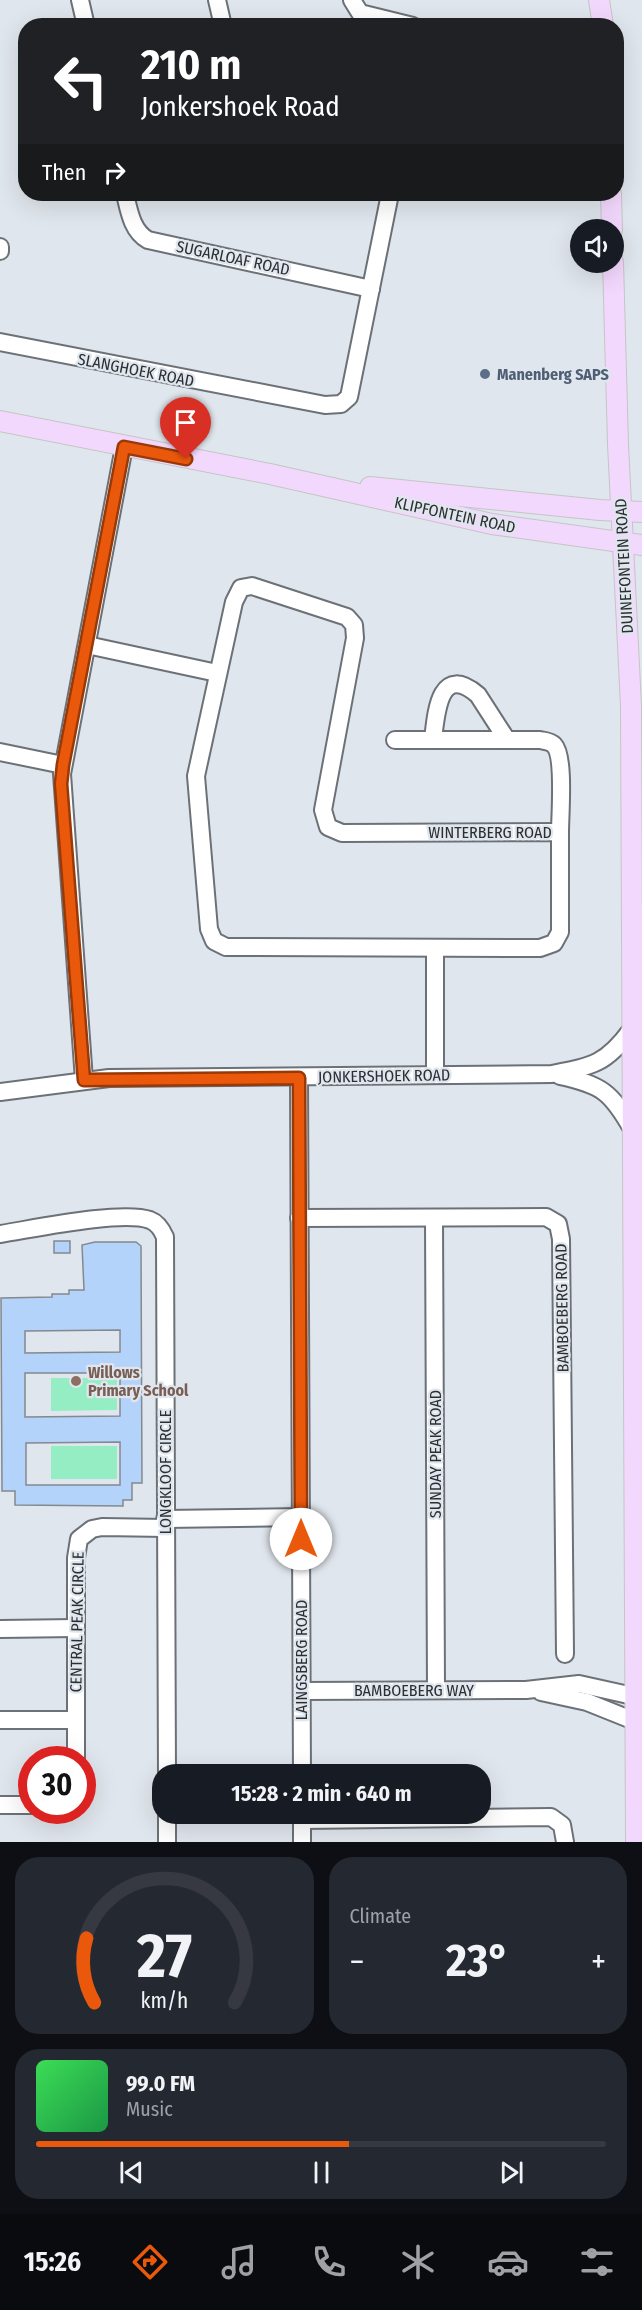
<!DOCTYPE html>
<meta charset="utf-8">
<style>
:root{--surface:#171b24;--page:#242831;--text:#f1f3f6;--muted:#9ea1a6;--line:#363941;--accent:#ea580c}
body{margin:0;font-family:"Fira Sans Condensed",sans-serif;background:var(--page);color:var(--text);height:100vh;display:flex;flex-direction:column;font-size:22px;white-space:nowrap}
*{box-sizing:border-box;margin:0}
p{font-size:20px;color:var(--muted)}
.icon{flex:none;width:33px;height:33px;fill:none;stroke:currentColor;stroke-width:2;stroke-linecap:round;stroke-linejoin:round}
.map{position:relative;height:1842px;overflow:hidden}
.details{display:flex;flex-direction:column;gap:15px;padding:15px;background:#0d0f14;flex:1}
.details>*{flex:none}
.top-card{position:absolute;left:18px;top:18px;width:606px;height:183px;border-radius:24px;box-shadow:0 6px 24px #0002;background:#202124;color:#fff;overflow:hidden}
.tools{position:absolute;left:570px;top:219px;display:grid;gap:12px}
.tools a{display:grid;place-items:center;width:54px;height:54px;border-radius:50%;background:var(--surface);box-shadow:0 6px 24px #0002;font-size:30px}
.speed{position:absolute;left:18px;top:1746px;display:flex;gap:12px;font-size:30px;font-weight:700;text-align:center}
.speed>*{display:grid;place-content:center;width:78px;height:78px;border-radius:50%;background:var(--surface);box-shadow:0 6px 24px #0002;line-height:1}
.speed .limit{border:9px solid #d22;background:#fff;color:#111}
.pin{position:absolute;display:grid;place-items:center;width:51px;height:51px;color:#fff;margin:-62px -26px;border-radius:50% 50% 50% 0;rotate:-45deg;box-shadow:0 0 6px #0007}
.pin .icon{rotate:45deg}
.me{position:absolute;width:66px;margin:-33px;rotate:0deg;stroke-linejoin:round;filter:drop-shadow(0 0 4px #0008)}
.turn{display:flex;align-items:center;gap:21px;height:126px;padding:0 24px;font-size:27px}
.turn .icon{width:78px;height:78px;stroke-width:2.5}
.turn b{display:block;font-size:42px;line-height:51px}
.then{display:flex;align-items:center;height:57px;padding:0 24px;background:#0003;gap:12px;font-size:22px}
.big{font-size:45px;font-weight:700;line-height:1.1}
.details .tile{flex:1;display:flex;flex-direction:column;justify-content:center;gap:9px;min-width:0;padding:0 21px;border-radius:24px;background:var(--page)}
.details .dial{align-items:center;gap:0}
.dial svg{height:156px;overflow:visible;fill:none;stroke:var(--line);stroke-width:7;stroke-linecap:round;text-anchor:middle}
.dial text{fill:var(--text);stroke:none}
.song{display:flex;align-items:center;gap:18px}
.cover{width:72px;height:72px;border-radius:9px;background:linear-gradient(135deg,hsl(130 70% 55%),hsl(140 70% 35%))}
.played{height:6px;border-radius:3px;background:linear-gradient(90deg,var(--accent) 55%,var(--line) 55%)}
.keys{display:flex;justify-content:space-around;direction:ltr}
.heat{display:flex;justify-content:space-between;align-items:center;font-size:33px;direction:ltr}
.details .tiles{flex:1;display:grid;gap:15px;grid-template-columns:1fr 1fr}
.tile:last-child{grid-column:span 2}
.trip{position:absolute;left:152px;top:1764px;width:339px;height:60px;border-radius:24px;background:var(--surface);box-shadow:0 6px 24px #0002;font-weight:700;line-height:60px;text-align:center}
.tabs{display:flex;height:96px;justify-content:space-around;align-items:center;background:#090b0e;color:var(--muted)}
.tabs .icon{width:42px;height:42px}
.tabs .current{color:var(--accent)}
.tabs b{font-size:27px;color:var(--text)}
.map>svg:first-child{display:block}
.green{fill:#95edc4}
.building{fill:#b4d3fa;stroke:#83898f;stroke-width:1.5;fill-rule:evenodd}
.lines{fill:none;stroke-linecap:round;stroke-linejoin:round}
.minor-casing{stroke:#6c7178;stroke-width:20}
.major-casing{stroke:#c4c5c6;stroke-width:22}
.minor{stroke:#fff;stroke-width:16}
.major{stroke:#f3d8fd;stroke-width:20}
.route-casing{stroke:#983908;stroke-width:15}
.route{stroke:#ea580c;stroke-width:10}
.service-dot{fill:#5c6f8a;stroke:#e0e6ed;stroke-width:2}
.education-dot{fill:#8d6e63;stroke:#e0e6ed;stroke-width:2}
.labels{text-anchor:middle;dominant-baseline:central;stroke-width:4.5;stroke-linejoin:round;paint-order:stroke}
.street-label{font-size:16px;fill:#2c2f32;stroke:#e0e6ed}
.service-label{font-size:16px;font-weight:bold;fill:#4e5e75;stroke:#e0e6ed;text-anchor:start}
.education-label{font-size:16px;font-weight:bold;fill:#785e54;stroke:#e0e6ed;text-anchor:start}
</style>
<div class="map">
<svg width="642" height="1842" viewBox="0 0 642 1842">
<rect width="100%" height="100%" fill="#e0e6ed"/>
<g class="green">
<path d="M51 1378H117V1410L51 1411Z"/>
<rect x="51" y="1446" width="66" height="33"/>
</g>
<g class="building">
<rect x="54" y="1241" width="16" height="12"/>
<path d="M95 1242H136L141 1246 142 1483H132V1500H123V1506L15 1505V1491H2L1 1298 52 1297V1294H69V1290H84L82 1245ZM120 1330V1352L25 1353V1331ZM25 1373H120V1416L25 1417ZM120 1442V1485H26V1443Z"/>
</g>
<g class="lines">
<g class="minor-casing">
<g id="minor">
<path d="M80 0 86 26"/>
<path d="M217 0 223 26"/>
<path d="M352 0 360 13 413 26"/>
<path d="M125 194C129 211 132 231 148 240L371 289"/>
<path d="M0 247V251"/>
<path d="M0 342 325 405 341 404 349 397 390 194"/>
<path d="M252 586 347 617 354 625 355 638 323 810 328 827 342 833 560 832V932L554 943 540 948 226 947 214 941 209 929 196 776 234 602 241 588Z"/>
<path d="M87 645 217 673"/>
<path d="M395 740H540C545 741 550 741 554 745 565 756 560 815 560 832"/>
<path d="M433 740C436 714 439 662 478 695L507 740"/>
<path d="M0 752 63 765"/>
<path d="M435 1075V949"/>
<path d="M560 1076C602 1085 611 1092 632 1129"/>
<path d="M299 1078 302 1774"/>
<path d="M84 1080 62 774 124 447"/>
<path d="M0 1092 109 1078 552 1074C593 1066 606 1064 631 1030"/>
<path d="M299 1218 546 1217 558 1224 561 1239 565 1654"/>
<path d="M434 1218 436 1690"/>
<path d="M0 1234C33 1229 121 1210 150 1220 158 1223 162 1230 165 1237L167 1774"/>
<path d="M165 1519 301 1517"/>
<path d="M0 1629 76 1628"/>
<path d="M302 1691 526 1690 579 1684 642 1698"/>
<path d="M541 1692 587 1702 642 1724"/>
<path d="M0 1720H76"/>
<path d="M76 1760V1558L79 1539 92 1529 102 1527 166 1528"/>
<path d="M0 1805H32"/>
<path d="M167 1814V1842"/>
<path d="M302 1814V1842"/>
<path d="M302 1820 551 1817 562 1825 565 1842"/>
</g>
</g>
<g class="major-casing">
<g id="major">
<path d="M599 0 603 26"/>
<path d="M611 194 612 230"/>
<path d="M613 262 618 444 631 706 636 1842"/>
<path d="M0 421 270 474 492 524 642 545"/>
<path d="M370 487 600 510 642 512"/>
</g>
</g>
<use href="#minor" class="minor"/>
<use href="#major" class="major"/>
</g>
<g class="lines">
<g class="route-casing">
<path id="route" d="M186 459 124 447 63 765 61 784 84 1080 299 1078 301 1539"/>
</g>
<use href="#route" class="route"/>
</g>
<circle class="service-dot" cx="485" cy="374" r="6"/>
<circle class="education-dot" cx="76" cy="1381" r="6"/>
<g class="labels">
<g class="street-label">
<text transform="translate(233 258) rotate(12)">SUGARLOAF ROAD</text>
<text transform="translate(136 370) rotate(11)">SLANGHOEK ROAD</text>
<text transform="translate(455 515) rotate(12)">KLIPFONTEIN ROAD</text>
<text transform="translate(624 566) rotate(-93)">DUINEFONTEIN ROAD</text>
<text x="490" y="832">WINTERBERG ROAD</text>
<text transform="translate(384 1076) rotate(-1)">JONKERSHOEK ROAD</text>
<text transform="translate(562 1308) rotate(-91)">BAMBOEBERG ROAD</text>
<text transform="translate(435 1454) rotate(-90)">SUNDAY PEAK ROAD</text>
<text transform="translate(165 1472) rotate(-90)">LONGKLOOF CIRCLE</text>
<text transform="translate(77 1622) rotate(-89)">CENTRAL PEAK CIRCLE</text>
<text transform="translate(301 1660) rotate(-90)">LAINGSBERG ROAD</text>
<text x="414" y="1690">BAMBOEBERG WAY</text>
</g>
<g class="service-label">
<text x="497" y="374">Manenberg SAPS</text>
</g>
<g class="education-label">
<text x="88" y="1372">Willows<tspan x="88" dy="18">Primary School</tspan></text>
</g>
</g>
</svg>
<div class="tools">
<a><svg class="icon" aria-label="sound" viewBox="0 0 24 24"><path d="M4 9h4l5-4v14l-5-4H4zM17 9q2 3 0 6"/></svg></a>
</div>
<div class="speed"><div class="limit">30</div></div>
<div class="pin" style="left:186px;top:459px;background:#d93025"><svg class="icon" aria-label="arrive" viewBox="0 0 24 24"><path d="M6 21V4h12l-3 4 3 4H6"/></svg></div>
<svg class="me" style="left:301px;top:1539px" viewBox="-20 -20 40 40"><circle r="19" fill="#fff"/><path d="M0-13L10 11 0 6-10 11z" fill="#ea580c"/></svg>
<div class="trip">15:28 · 2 min · 640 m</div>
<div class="top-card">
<div class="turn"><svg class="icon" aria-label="left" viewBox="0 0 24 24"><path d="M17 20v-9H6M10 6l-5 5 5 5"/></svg><div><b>210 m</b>Jonkershoek Road</div></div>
<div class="then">Then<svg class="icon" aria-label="right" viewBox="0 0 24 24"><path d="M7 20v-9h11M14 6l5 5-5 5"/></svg></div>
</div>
</div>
<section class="details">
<div class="tiles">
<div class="tile dial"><svg viewBox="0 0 100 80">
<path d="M14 69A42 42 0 1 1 86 69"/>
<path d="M14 69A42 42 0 0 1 10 36" stroke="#ea580c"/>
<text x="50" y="56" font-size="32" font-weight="700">27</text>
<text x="50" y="72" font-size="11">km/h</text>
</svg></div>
<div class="tile"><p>Climate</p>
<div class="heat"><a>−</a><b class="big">23°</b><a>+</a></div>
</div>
<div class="tile">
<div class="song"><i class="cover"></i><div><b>99.0 FM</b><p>Music</p></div></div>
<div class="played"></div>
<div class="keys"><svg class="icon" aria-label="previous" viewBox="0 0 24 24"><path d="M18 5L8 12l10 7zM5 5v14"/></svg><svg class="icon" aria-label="pause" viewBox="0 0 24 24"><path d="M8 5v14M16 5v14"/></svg><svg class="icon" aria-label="next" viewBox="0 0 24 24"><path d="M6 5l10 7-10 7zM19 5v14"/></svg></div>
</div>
</div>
</section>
<nav class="tabs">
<b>15:26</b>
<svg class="icon current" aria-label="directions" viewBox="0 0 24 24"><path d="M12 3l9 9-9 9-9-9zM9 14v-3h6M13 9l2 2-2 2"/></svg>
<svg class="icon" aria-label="music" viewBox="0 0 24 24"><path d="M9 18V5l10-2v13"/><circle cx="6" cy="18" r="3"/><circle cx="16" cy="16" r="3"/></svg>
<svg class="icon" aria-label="phone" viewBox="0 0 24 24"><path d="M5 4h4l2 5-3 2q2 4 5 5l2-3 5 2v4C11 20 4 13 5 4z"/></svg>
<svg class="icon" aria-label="climate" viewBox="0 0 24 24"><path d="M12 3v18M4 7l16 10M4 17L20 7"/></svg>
<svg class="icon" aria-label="car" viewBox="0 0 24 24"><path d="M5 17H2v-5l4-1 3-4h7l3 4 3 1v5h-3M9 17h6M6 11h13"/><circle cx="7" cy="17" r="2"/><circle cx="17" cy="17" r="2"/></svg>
<svg class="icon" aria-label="filters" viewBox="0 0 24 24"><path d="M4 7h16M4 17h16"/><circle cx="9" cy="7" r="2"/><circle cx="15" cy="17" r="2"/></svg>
</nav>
